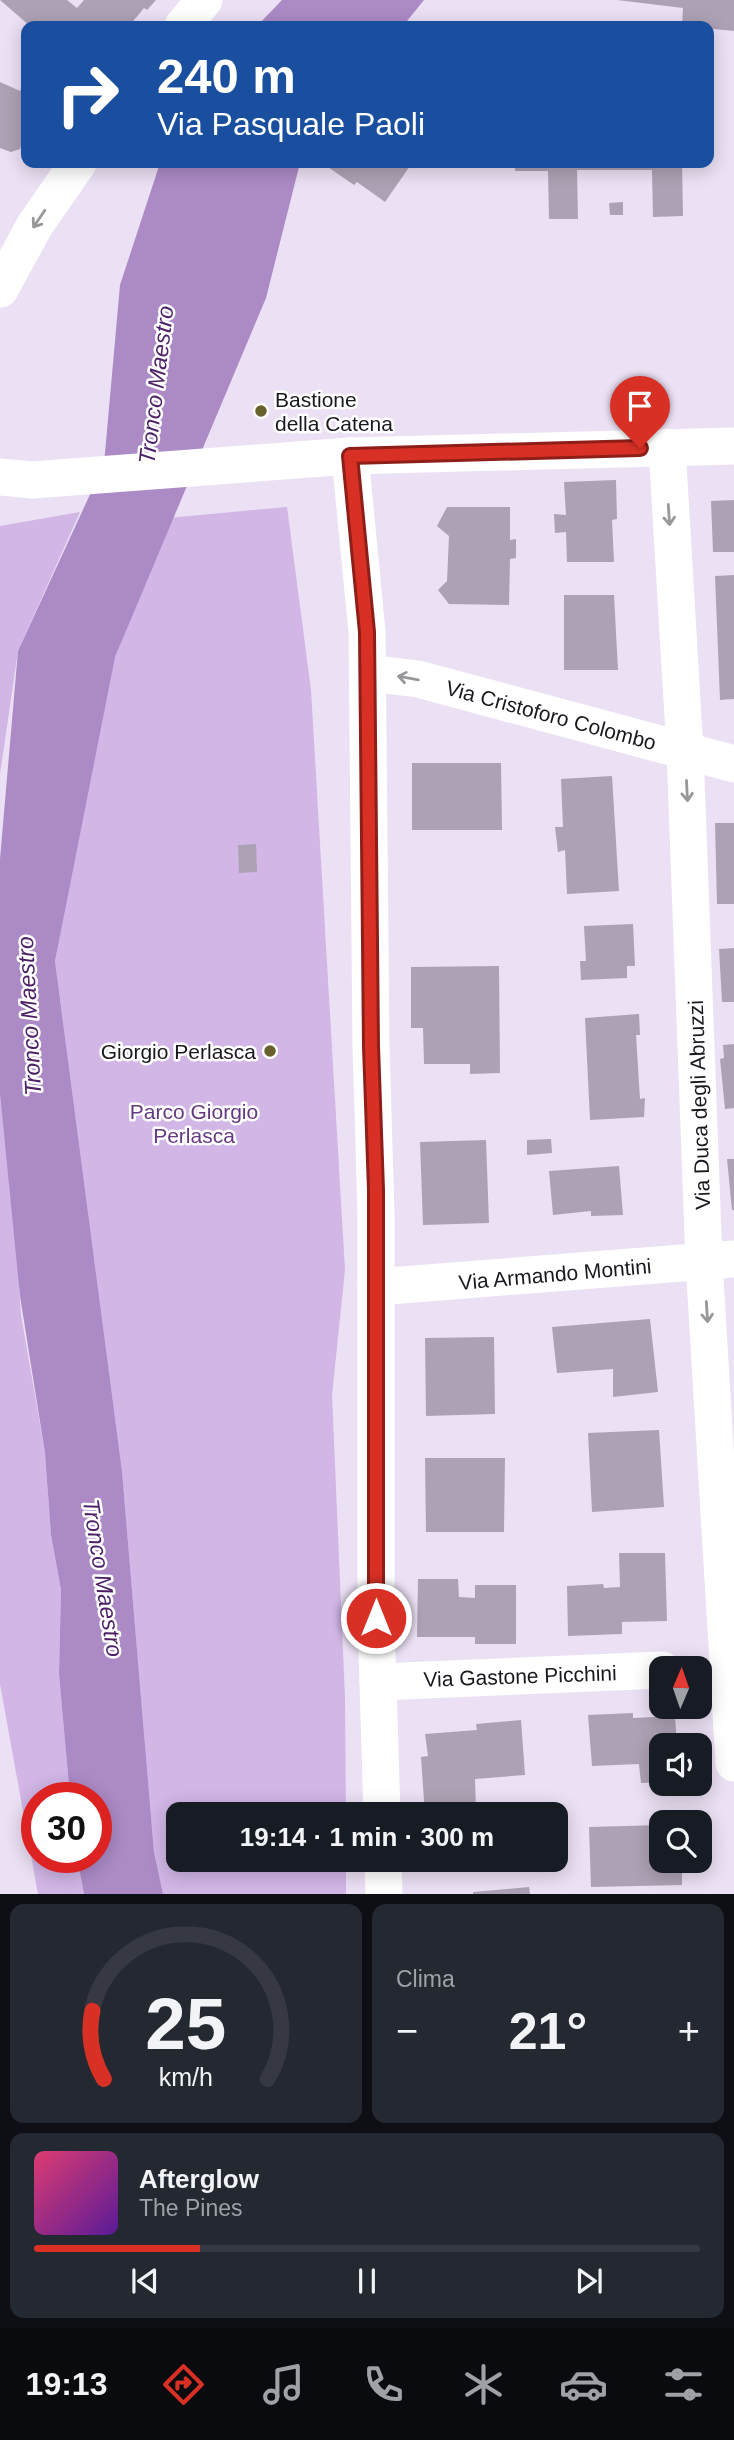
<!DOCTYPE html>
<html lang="it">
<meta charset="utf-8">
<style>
:root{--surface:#171b24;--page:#242831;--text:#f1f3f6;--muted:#9ea1a6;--line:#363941;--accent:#d93025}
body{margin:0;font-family:Arial,sans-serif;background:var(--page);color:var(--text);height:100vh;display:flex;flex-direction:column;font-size:26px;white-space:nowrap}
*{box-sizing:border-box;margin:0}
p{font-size:23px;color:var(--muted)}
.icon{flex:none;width:38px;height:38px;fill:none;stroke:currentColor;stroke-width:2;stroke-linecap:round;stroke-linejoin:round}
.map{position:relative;height:1894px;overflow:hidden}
.panel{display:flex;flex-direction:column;gap:10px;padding:10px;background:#0d0f14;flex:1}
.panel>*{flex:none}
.guide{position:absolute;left:21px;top:21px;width:693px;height:147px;border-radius:14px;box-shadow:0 4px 18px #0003;background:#1a4fa0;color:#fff;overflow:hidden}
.needle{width:46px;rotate:2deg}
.fabs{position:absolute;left:649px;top:1656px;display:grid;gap:14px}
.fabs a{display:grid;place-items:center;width:63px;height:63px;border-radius:14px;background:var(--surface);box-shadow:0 4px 18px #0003;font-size:35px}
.speed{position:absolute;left:21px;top:1782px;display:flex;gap:14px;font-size:35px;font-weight:700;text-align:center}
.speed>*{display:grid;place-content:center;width:91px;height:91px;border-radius:50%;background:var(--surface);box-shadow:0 4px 18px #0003;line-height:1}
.speed .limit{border:10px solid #d22;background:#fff;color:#111}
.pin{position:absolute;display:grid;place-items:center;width:60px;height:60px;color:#fff;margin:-72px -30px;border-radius:50% 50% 50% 0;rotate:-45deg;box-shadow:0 0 7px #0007}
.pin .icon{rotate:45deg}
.me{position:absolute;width:77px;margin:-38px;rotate:0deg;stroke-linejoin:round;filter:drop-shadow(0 0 5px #0008)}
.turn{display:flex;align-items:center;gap:24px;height:147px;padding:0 21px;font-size:32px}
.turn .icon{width:91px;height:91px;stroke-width:2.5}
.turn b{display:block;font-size:49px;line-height:60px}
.big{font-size:52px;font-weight:600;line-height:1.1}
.panel .card{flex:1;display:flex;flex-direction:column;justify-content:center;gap:10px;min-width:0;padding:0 24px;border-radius:14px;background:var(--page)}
.panel .dial{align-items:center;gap:0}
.dial svg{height:182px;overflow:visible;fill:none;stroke:var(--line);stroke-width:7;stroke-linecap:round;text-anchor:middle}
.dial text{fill:var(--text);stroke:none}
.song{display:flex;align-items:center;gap:21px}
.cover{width:84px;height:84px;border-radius:10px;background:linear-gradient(135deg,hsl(340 70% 55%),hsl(270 70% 35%))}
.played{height:7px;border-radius:4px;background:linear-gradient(90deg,var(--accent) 25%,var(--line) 25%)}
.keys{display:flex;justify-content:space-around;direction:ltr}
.heat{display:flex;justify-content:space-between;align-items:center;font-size:38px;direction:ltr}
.panel .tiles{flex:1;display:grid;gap:10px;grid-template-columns:1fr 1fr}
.card:last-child{grid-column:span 2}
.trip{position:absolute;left:166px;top:1802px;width:402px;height:70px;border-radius:14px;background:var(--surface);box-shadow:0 4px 18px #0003;font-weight:600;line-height:70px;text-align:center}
.menu{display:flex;height:112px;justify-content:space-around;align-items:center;background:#090b0e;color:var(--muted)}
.menu .icon{width:49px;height:49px}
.menu .selected{color:var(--accent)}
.menu b{font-size:32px;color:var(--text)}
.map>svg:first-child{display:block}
.green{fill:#d1b6e6}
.water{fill:#ac8ac6}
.building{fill:#ada2b5}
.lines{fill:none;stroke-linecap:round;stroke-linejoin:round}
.minor{stroke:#fff;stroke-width:37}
.oneway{stroke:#98979a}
.route-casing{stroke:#8d1f18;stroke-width:18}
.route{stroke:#d93025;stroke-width:12}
.poi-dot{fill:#69612d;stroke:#fff;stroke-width:2.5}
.labels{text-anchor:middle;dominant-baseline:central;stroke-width:5;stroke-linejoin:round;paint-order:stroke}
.poi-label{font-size:21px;fill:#1b171e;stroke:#fff;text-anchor:start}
.street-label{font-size:21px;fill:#1b171e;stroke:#fff}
.park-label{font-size:21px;fill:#653882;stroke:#fff}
.water-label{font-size:23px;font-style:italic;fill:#4c1f67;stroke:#fff}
</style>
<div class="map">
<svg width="734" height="1894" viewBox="0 0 734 1894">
<rect width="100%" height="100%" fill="#ebe0f4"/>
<g class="green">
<path d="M287 507 311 690 345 1270 332 1395 345 1698 346 1815H178V1860H346V1894H163L154 1852 122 1471 55 961 78 808 100 697 168 518Z"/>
<path d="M80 512 18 651 0 774V526Z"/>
<path d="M0 1070 10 1149 21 1315 45 1453 51 1535 61 1590 59 1674 70 1797H37V1857H77L84 1894H38L0 1684Z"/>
</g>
<g class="water">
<path d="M282 0H424L403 26H257Z"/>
<path d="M160 163H300L266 298 115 657 55 961 122 1471 154 1852 163 1894H84L77 1857H96V1797H70L59 1674 61 1590 51 1535 45 1453 20 1296 0 1093V859L18 651 104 464 120 285Z"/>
</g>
<g class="building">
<path d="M0 0H67L77 8 84 0H156L147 10 144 8 129 26H30Z"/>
<path d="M617 0H734V31L682 26 683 8Z"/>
<path d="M0 82 20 91 22 87 26 89V134L20 149 11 152 0 148Z"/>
<path d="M326 163H393L400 167 403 163H412L385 202 357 182 354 185 325 165Z"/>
<path d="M515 163H682L683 216 653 217 652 170H577L578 219H549L548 171H515Z"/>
<path d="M623 202V215H610L609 203Z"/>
<path d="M616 480 617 519 612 520 614 562H567L566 532 555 533 554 514 566 515 564 482Z"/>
<path d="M734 500V552H713L711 501Z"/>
<path d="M447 507H510V540L516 539V558L510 559 509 605 449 604 438 590 447 581 449 536 437 526Z"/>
<path d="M734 575V699L720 700 715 576Z"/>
<path d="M564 595H614L618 670H564Z"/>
<path d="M412 763H501L502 830H412Z"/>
<path d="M612 776 619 891 567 894 565 850 558 852 555 827H563L561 779Z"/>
<path d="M715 823H734V904H717Z"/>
<path d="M256 844 257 872 239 873 238 845Z"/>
<path d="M633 924 635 966H627V978L581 980 580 961H586L584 926Z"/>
<path d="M734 948V1002H722L719 949Z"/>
<path d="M499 966 500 1073 470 1074V1064H424L423 1028H411V967Z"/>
<path d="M639 1014 640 1035H636L640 1099 645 1098 644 1117 590 1120 585 1018Z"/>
<path d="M734 1044V1108L725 1109 720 1059 724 1058 723 1045Z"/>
<path d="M551 1139 552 1153 527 1155V1140Z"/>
<path d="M486 1140 489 1223 423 1225 420 1142Z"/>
<path d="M727 1159H734V1210H732Z"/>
<path d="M619 1166 623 1215 591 1216V1211L553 1215 549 1171Z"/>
<path d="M650 1319 658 1392 613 1397V1369L557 1373 552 1327Z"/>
<path d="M494 1337 495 1414 426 1416 425 1338Z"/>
<path d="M659 1430 664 1507 592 1512 588 1433Z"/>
<path d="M425 1458H505L504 1532H426Z"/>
<path d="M619 1553H665L667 1621 622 1622V1634L568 1636 567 1586 603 1584 604 1588 620 1587Z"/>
<path d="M418 1579H458L459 1597 475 1598V1585H516V1644H475V1637H417Z"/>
<path d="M633 1713V1718L675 1716 677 1745H662V1782L641 1783 639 1764 592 1766 588 1715Z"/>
<path d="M521 1720 525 1775 475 1779 476 1811 425 1815 421 1757 428 1756 425 1734 477 1730 476 1724Z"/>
<path d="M662 1825V1860H682V1885L591 1887 589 1827Z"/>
<path d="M529 1887 530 1894H473V1892Z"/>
</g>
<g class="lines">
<g class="minor">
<path d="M183 26 204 0"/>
<path d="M0 289 35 225 78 163"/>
<path d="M667 447 685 751 704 1262 734 1763"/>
<path d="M350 456 367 632 371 1046 376 1214V1618L382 1815"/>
<path d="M0 477 32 480 350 456 734 446"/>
<path d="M368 673 418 679 734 764"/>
<path d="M376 1287 734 1259"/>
<path d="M378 1682 662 1670"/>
<path d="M383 1860 384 1894"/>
</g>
</g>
<defs><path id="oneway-shaft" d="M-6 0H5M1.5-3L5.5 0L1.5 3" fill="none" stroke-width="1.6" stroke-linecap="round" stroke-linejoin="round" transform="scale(1.75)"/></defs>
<g class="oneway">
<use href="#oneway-shaft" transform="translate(39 219) rotate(124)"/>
<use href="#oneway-shaft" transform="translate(669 515) rotate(86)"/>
<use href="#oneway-shaft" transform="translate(408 678) rotate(-170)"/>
<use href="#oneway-shaft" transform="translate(687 791) rotate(87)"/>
<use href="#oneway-shaft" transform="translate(707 1312) rotate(86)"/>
</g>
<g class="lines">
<g class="route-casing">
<path id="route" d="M376 1618V1190L371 1046 367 632 350 456 640 448"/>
</g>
<use href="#route" class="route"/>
</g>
<g class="poi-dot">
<circle cx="261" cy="411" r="7"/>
<circle cx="270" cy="1051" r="7"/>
</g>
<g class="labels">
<g class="poi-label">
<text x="275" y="399">Bastione<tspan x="275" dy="24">della Catena</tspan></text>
<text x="256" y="1051" text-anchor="end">Giorgio Perlasca</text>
</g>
<g class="street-label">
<text transform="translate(551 715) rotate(15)">Via Cristoforo Colombo</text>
<text transform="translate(699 1105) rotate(-92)">Via Duca degli Abruzzi</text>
<text transform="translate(555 1274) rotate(-5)">Via Armando Montini</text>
<text transform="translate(520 1676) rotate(-2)">Via Gastone Picchini</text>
</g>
<g class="park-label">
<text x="194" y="1111">Parco Giorgio<tspan x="194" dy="24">Perlasca</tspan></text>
</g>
<g class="water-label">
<text transform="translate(156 385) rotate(-83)">Tronco Maestro</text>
<text transform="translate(29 1016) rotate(-93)">Tronco Maestro</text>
<text transform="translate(103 1578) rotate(81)">Tronco Maestro</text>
</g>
</g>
</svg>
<div class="fabs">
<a><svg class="needle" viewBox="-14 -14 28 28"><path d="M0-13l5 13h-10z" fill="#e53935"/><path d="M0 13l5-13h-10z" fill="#9ea1a6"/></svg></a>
<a><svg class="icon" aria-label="sound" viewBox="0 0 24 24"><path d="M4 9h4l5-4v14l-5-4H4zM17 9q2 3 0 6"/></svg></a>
<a><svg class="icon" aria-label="search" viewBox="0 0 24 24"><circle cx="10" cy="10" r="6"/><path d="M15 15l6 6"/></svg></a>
</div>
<div class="speed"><div class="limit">30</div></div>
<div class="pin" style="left:640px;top:448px;background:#d93025"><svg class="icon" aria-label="arrive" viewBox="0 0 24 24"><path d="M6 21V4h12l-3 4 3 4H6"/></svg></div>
<svg class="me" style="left:376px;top:1618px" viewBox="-20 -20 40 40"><circle r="17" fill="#d93025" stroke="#fff" stroke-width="3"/><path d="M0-11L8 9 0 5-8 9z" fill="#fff"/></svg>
<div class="trip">19:14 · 1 min · 300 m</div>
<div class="guide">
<div class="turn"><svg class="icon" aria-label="right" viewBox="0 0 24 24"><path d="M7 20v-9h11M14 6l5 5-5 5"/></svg><div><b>240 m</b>Via Pasquale Paoli</div></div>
</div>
</div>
<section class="panel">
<div class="tiles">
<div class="card dial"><svg viewBox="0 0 100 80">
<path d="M14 69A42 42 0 1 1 86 69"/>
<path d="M14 69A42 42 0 0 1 9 39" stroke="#d93025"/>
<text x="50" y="56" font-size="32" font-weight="700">25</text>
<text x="50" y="72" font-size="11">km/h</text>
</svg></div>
<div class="card"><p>Clima</p>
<div class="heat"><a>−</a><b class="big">21°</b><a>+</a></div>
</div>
<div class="card">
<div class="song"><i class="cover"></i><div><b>Afterglow</b><p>The Pines</p></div></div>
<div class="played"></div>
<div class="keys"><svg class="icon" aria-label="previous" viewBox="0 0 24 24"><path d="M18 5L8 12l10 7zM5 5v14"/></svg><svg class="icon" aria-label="pause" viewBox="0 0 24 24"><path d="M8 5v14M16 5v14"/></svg><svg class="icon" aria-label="next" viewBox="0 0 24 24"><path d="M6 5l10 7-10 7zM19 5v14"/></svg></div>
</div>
</div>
</section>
<nav class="menu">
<b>19:13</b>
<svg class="icon selected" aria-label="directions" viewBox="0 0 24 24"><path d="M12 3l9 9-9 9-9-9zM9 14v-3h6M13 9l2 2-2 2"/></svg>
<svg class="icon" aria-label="music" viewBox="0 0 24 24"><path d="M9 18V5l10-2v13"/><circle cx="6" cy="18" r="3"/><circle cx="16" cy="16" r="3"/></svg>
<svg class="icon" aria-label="phone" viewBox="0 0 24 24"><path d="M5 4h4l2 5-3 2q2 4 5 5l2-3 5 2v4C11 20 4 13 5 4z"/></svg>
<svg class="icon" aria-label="climate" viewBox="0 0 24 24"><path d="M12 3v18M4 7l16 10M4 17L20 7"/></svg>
<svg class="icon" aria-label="car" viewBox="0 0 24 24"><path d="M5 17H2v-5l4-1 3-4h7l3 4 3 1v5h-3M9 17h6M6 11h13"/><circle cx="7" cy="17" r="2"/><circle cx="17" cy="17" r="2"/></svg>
<svg class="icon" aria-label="filters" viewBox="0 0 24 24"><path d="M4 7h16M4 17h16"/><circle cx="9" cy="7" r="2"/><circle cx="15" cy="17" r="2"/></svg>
</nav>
